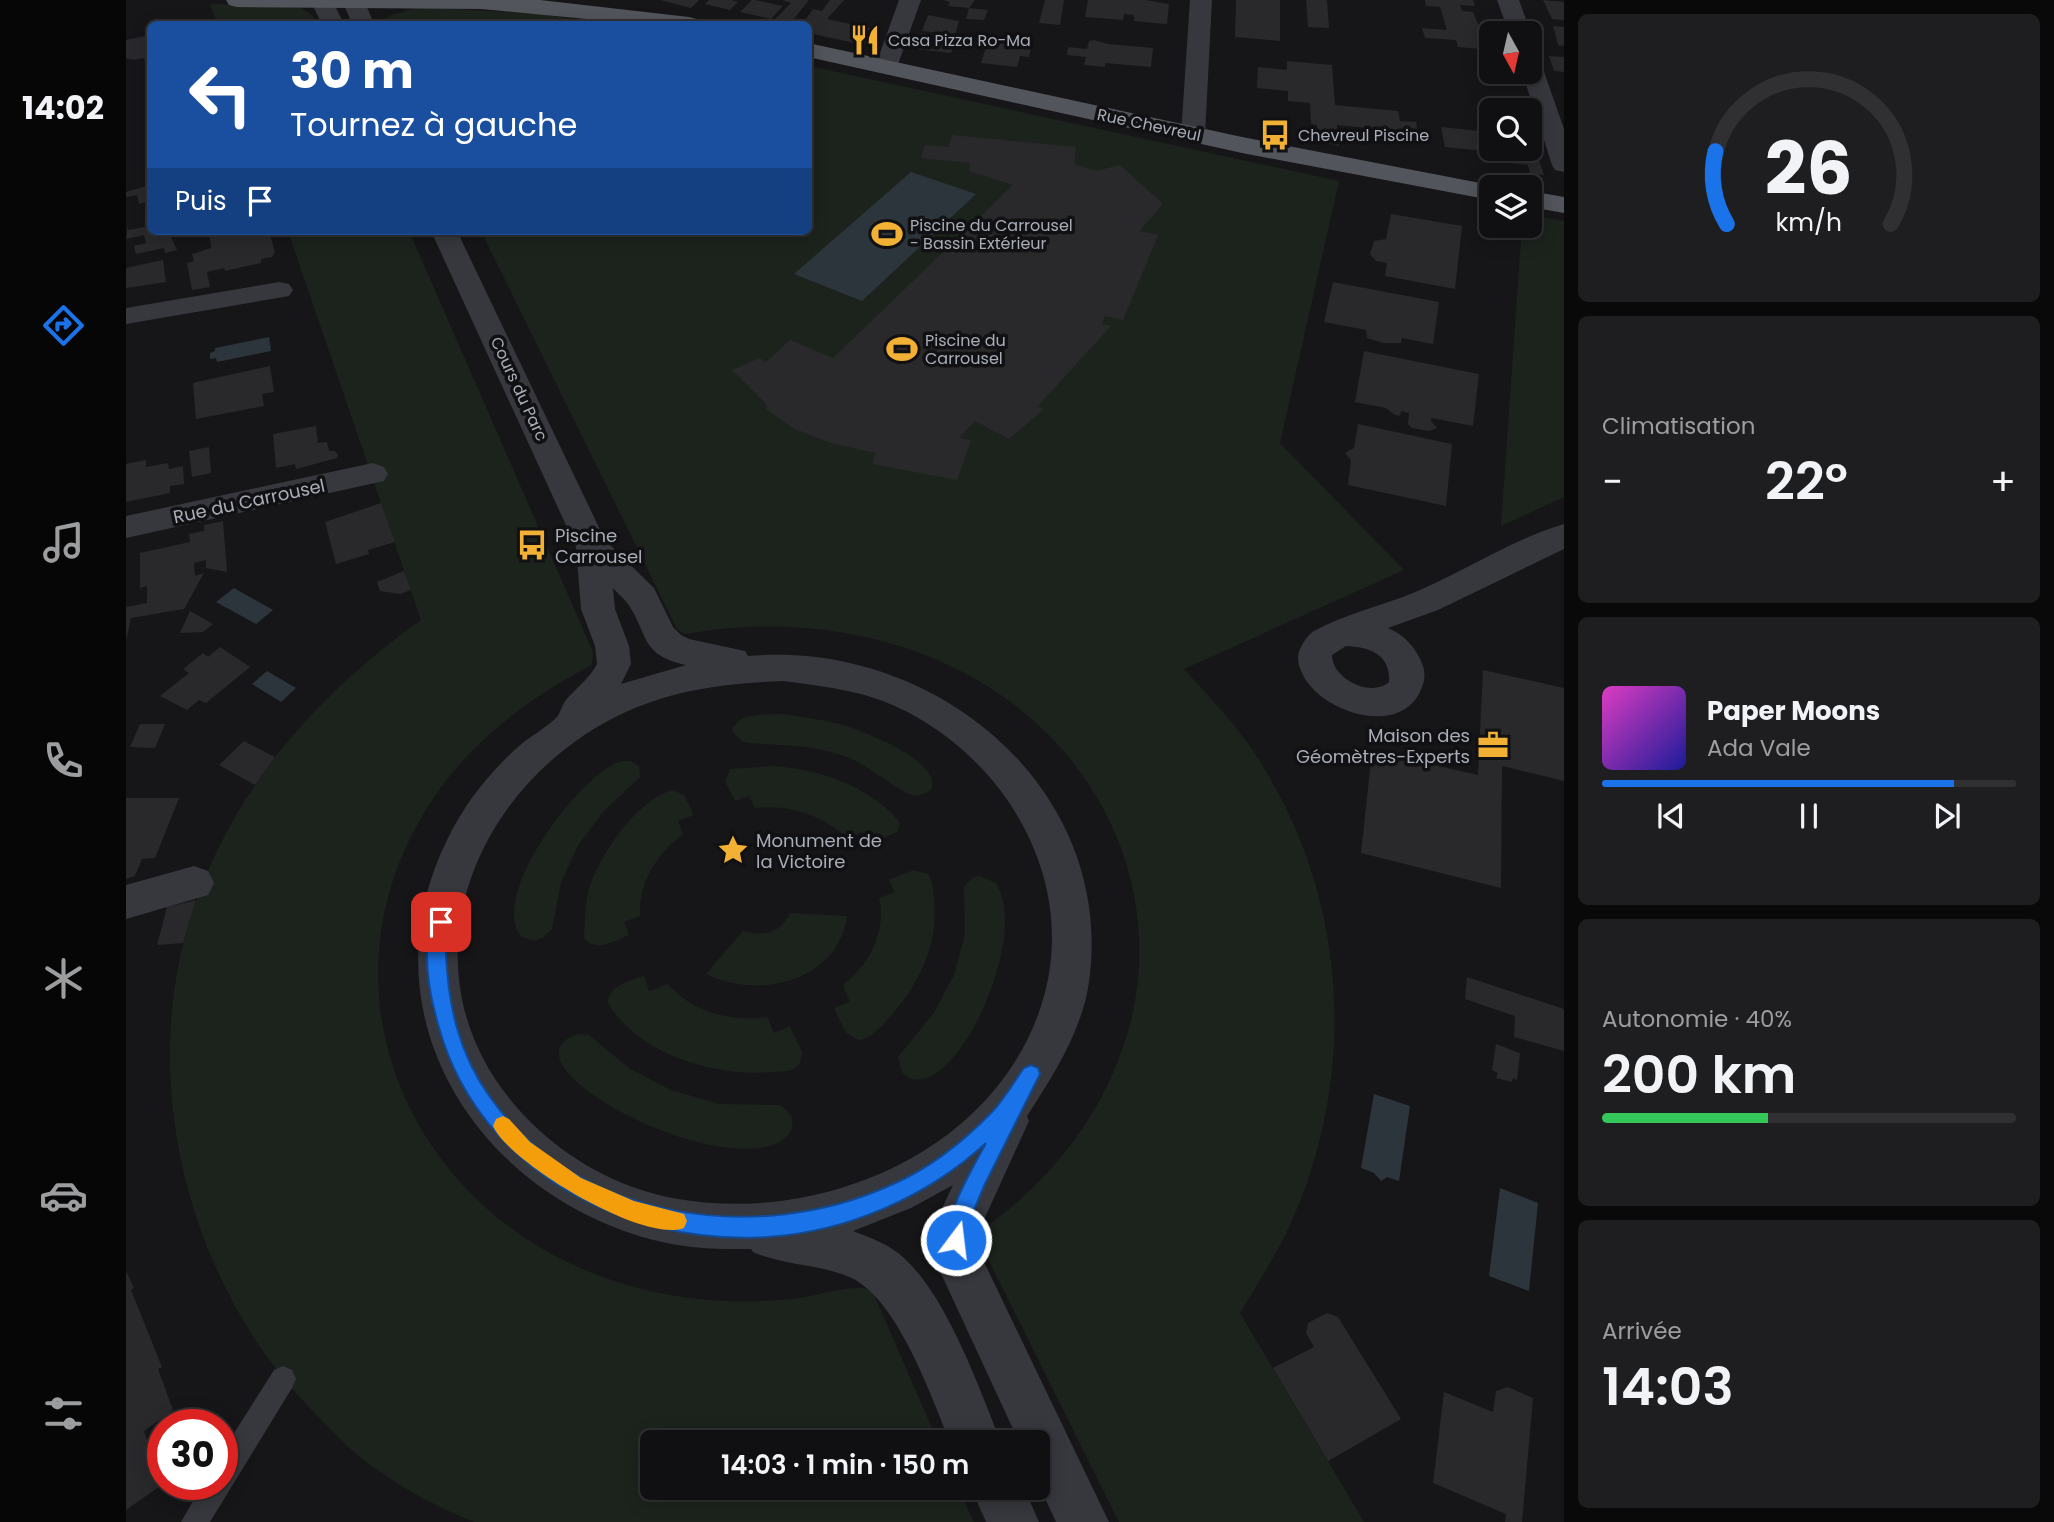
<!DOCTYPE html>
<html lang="fr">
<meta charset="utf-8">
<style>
:root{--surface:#101012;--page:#1e1e20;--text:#f1f3f6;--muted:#9c9d9f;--line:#303032;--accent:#1a73e8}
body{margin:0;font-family:Poppins,sans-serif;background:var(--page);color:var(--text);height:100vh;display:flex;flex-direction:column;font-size:26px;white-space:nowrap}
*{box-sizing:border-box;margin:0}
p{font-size:23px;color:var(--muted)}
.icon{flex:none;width:38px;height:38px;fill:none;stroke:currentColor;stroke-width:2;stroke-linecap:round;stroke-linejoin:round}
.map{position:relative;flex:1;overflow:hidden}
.details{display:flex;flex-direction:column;gap:14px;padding:14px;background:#09090a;width:490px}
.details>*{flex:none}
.top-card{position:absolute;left:21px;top:21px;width:665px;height:214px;border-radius:10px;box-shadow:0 4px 18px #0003,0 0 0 2px var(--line);background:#1a4fa0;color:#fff;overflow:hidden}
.needle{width:46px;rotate:172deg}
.tools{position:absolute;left:1353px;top:21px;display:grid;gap:14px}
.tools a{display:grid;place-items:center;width:63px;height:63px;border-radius:10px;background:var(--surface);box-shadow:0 4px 18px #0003,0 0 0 2px var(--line);font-size:35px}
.speed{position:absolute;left:21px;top:1409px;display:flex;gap:14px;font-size:35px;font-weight:700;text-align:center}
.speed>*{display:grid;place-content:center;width:91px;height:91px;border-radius:50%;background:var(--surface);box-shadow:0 4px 18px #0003,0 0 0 2px var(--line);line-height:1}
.speed .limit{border:10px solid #d22;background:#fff;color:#111}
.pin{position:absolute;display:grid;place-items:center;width:60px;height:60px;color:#fff;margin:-30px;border-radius:14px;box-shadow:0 4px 10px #0006}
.me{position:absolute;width:77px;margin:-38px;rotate:15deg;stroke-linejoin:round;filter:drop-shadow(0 0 5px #0008)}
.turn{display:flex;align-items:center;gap:24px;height:147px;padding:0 28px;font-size:32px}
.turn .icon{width:91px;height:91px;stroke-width:2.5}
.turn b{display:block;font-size:49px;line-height:60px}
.then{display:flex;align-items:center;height:66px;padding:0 28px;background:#0003;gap:14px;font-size:26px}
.big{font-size:52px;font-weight:600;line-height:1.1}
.details .card{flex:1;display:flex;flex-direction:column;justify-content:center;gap:10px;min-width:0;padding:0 24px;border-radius:10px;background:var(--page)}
.details .dial{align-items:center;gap:0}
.dial svg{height:182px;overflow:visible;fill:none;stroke:var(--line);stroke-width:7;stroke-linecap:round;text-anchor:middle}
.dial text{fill:var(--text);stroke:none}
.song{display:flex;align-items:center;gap:21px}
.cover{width:84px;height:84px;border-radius:10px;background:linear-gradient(135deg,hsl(310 70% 55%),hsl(240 70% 35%))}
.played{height:7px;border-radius:4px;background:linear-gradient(90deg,var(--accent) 85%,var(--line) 85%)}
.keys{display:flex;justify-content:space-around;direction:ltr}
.heat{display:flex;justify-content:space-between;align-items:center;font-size:38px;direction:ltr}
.charge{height:10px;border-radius:5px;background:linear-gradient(90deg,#34c759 40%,var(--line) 0)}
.trip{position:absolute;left:514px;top:1430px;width:410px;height:70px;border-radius:10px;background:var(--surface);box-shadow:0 4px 18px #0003,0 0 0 2px var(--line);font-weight:600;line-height:70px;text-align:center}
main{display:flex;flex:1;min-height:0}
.dock{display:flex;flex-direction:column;width:126px;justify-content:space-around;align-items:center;background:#060607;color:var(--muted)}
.dock .icon{width:49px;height:49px}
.dock .selected{color:var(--accent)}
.dock b{font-size:32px;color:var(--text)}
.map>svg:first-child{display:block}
.green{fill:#1c231d}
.water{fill:#2c353c}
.building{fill:#29292c}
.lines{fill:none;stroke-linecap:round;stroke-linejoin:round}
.lane{fill:#37383d;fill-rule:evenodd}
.street{fill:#37383d;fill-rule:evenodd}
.primary{fill:#53555c;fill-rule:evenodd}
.route{fill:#1a73e8;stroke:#114b97;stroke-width:2}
.slow{fill:#f59e0b}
.labels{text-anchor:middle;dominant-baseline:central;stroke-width:7;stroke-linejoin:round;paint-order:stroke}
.far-poi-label{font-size:16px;fill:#a8adb8;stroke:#111113;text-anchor:start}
.far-street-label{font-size:16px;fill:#a8adb8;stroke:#111113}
.street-label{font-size:18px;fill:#a8adb8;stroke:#111113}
.poi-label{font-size:18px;fill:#a8adb8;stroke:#111113;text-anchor:start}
</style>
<main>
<nav class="dock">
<b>14:02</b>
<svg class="icon selected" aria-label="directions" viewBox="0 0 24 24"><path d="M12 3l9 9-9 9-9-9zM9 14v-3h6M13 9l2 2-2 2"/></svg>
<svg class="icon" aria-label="music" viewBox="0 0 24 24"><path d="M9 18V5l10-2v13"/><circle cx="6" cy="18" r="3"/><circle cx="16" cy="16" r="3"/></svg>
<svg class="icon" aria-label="phone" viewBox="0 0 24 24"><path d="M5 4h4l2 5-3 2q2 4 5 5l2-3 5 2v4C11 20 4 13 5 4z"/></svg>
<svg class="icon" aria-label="climate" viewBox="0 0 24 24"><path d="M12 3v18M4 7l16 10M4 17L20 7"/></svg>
<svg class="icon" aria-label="car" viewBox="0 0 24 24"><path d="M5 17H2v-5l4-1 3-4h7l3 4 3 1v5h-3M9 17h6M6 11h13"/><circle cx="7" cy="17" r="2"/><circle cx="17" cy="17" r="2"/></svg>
<svg class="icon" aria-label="filters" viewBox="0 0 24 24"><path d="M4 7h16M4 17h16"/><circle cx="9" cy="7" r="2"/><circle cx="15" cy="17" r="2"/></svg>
</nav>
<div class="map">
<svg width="1438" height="1522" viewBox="0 0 1438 1522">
<rect width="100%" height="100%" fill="#161618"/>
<g class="green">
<path d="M84 4 172 6 186 15 192 24H91Z"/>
<path d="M294 7 414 14 482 24H255L265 15Z"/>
<path d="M683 66 1213 181 1154 443 1278 570 1058 669C1083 697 1109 723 1129 754 1222 894 1233 1073 1164 1225 1150 1256 1131 1284 1114 1313L1238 1522H993L865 1265 858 1249 857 1229C924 1181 975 1118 1000 1038 1020 976 1017 906 994 845 926 671 734 602 559 634L551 629 355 231H682Z"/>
<path d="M1404 215 1438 221V497L1375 526 1396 226H1404Z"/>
<path d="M162 231H283L467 652 466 665C400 699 341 744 301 808 191 984 276 1194 461 1271 526 1298 597 1306 667 1299 690 1297 724 1283 746 1290L812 1442H527V1488H832L848 1522H348C316 1509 283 1492 254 1472 228 1455 206 1431 184 1408 59 1279 8 1069 71 899 113 782 195 691 295 620Z"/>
<path d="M657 714C677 717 698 720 717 725 739 732 813 760 806 788 801 793 794 797 786 795 773 791 746 769 730 761 692 743 656 747 617 742L606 731C612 711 640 715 657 714Z"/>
<path d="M496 761H504L513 766 514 777 477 812 453 844 435 882 426 929 416 938 408 941 396 937C360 900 454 772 496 761Z"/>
<path d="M647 766C691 769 741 785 771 819L774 824 771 832 744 844 737 832 721 837C695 815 663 804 629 808L623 796 609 801 599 781 604 769Z"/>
<path d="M546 790 558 795 568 815 552 821 557 834C532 852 512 883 514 916L498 922 503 935C488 941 470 953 458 938 459 921 459 905 463 889 474 854 510 801 546 790Z"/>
<path d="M787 870 802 874C807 881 807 891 808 900 813 944 792 987 762 1019 754 1028 744 1039 732 1040L720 1033 708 1008 724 1002 717 985C743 965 761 931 753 898L769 892 763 880Z"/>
<path d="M853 876 870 883C907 943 819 1118 776 1072L772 1057 808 1013 828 975 839 934 838 887 846 878Z"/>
<path d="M664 913 721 916C712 982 632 1000 580 974L617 931C637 937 655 933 664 913Z"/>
<path d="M518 976 523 991 542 984C566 1012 605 1022 641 1017L648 1033 664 1026 676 1052 674 1063C667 1073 656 1071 645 1072 589 1077 513 1055 482 1003 482 985 504 981 518 976Z"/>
<path d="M452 1034 463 1035 504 1069 545 1090 593 1104 654 1105 665 1115C669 1126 665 1135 655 1141 588 1180 367 1062 452 1034Z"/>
</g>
<g class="water">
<path d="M785 172 850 194 736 301 668 274Z"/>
<path d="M143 337 145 351 91 362 90 358 84 359V353L89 351V348Z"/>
<path d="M108 588 147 610 130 624 90 602Z"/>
<path d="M141 671 170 688 155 702 126 684Z"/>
<path d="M1248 1094 1284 1106 1273 1181 1261 1177 1255 1181 1248 1173 1235 1168Z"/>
<path d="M1374 1188 1412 1203 1403 1291 1363 1276Z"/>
</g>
<g class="building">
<path d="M534 0H573L565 8Z"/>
<path d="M583 0H605L612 2 604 10 579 4Z"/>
<path d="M626 0H629L657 6 645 19 614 12Z"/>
<path d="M656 0H683L667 20 678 22 687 9 696 11 704 0H718L701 19 752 30 747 41 734 44 682 33V24H644L665 3Z"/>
<path d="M817 0H849L843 8 822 6 824 2Z"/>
<path d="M919 0H938L934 25 913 23Z"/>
<path d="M962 0H1020L1043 4 1041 24 1008 21V15L998 14 997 20 959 17Z"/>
<path d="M1110 0H1154V41L1109 37Z"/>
<path d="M1180 0H1201L1203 28 1182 27Z"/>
<path d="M1299 0H1347L1349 6 1334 5 1336 11 1347 12 1362 48H1365V61L1360 60 1356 49 1332 47 1330 40 1299 38 1296 28 1321 30 1314 7 1300 6Z"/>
<path d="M1417 0 1438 2V20L1426 19Z"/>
<path d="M843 8 862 10 858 20 840 19Z"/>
<path d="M802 15 833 21 829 35 796 31Z"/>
<path d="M1427 26 1438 27V46L1432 45Z"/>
<path d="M795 33 831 37 829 42 834 43 833 49H827L825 53 790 49Z"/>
<path d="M24 35V61L19 62 18 58 8 60 0 58V40Z"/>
<path d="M873 36 886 37 892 41 890 47 896 49H899L901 43 906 44 903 57 894 56 891 67 855 63 861 44H866L867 39Z"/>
<path d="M839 38 852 39 849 49 836 48Z"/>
<path d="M968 40 982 44 1027 48 1025 67 979 63V67L958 65 960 57 941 55 942 47 961 49 963 41Z"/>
<path d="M1423 56 1438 57V72L1428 71Z"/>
<path d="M1161 61 1206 65 1209 105 1272 111 1274 121 1290 122 1293 140 1263 137 1262 130 1211 125 1213 146 1192 141 1191 125 1185 124 1184 103 1162 101V91L1131 88 1132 67 1161 70Z"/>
<path d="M1315 127 1354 131 1358 151 1319 147Z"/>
<path d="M1404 134 1418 175 1404 174 1402 165 1365 161 1364 152 1366 149H1404Z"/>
<path d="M826 135 950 147 948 164 970 171 994 165 1037 204 1013 231 1032 235 997 320 979 316 976 324 985 326 912 406 918 409 883 439 849 421 833 438 845 440 831 480 746 464 750 453 705 443 669 429 641 410 639 403 606 370 634 358 639 363 664 340 707 358 887 185 843 171 844 163 795 158 799 145 823 147Z"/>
<path d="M24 185V201L13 204 11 195 0 197V192Z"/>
<path d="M1265 214 1336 226 1329 289 1259 276 1261 263 1250 261 1244 254 1248 241 1260 239Z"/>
<path d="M2 224V230L24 226V231H42L51 250 39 253 38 248 10 254 8 246 20 243 18 235 0 239Z"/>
<path d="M83 231H137L144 235 149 252 146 257 135 259V263L99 271 98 268 81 272 84 287 66 290 61 263 68 261 66 254 85 248Z"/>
<path d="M37 260 40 282 0 288V268Z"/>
<path d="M1207 282 1313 302 1307 344 1276 338 1275 343H1257L1241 338 1240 330 1198 322Z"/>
<path d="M1238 351 1353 374 1347 426 1305 418V421L1311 428 1303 431 1286 428 1282 424 1283 413 1275 411 1274 416 1269 415 1260 408 1229 402Z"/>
<path d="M144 366 148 392 136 394 138 406 70 419 67 383Z"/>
<path d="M1232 424 1326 444 1320 506 1222 485 1225 460 1219 453 1228 448Z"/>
<path d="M190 426 192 443 201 442 203 451H209L212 455 211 458 170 469 169 464 150 468 147 434Z"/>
<path d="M83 447 85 473 66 477 63 451Z"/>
<path d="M20 460V467L42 463 43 469 57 466 58 484 44 486V493L0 502V464Z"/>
<path d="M255 503 269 542 242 550 243 554 210 564 199 522Z"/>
<path d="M97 521 101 572 80 568V560L68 563 69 576 78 573 58 609 5 618 0 641V607L21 603V586L14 588V553L64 542 63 534 78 531V525Z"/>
<path d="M278 571 285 590 274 594 254 591 251 582Z"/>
<path d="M64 611 87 624 77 632 54 633Z"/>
<path d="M94 647 124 667 80 703 73 700 61 710 34 696 63 673 57 669 77 653 82 657Z"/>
<path d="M1357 670 1438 688V781L1376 766 1375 888 1235 853 1246 751 1352 775Z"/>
<path d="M14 724H39L29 748 4 747Z"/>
<path d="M118 741 149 757 129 785 93 765Z"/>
<path d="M0 798H53L29 858 16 859 9 876 0 879Z"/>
<path d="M70 900 57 943 31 945 41 907Z"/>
<path d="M1341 977 1438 1009V1051L1388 1037 1389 1016 1339 999Z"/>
<path d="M1370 1044 1394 1053 1391 1080 1387 1078 1386 1082 1370 1078 1372 1073 1366 1070Z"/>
<path d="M0 1271 8 1288 5 1290 36 1367 32 1369 47 1410 18 1431 37 1484 0 1510Z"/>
<path d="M1201 1313 1212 1317 1275 1419 1202 1461 1147 1368 1188 1347 1180 1333 1182 1323Z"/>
<path d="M1382 1387 1407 1398 1396 1522H1379L1380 1514 1307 1483 1318 1392 1367 1412 1370 1391Z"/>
</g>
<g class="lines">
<path class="lane" d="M157 1366 166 1370 170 1379 166 1388 84 1522H55L77 1484H96V1452L148 1370Z"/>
<g class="street">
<path d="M184 0H206L218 24H196Z"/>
<path d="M216 0H238L248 24H226Z"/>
<path d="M773 0H795L771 67 768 72H752L749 67Z"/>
<path d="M1064 0H1086L1079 135 1075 140 1067 142 1059 140 1055 135Z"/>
<path d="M1371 0H1393L1405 33 1404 35 1383 33Z"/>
<path d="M1404 56 1412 58 1415 63 1438 129V172L1429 170 1426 165 1396 72H1404Z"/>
<path d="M305 231H331L479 540 528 588 547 627 555 635 563 639 619 651 622 656C808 639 990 788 963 982 956 1031 927 1076 901 1116L903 1121 856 1224 858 1262 983 1522H930L912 1483V1442H893L812 1267C804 1232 812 1216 827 1185L785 1208 727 1231C745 1238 765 1245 779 1259 822 1299 853 1388 875 1442H824C805 1396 770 1294 721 1276 690 1264 657 1265 627 1252L625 1249C595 1249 565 1249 536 1242 354 1200 233 1015 322 838 339 803 364 772 393 746 405 736 420 728 431 717 434 714 436 705 440 700 450 688 464 678 471 664L469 646 455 609 450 547ZM487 588C491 593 498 598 502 604 523 635 514 655 560 665L495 684 505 664 503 646 489 609ZM657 681C694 686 734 690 769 706 879 756 954 881 916 1003 870 1151 696 1224 552 1199 488 1188 429 1153 387 1103 272 965 349 780 502 711 551 689 604 683 657 681Z"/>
<path d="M153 282 163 284 167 290 163 296 0 324V308Z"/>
<path d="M247 463 258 467 262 474 258 481 0 538V516Z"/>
<path d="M1438 524V549L1312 610 1262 628C1279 635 1291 649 1297 666 1300 676 1298 683 1294 692 1272 737 1197 712 1178 677 1173 667 1169 658 1175 647 1178 641 1183 634 1188 631 1219 614 1255 606 1287 593 1338 572 1386 539 1438 524ZM1220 646C1244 647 1265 655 1263 682 1245 698 1206 679 1206 655Z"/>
<path d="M68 866 82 871 88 883 82 895 0 919V885Z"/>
<path d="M845 1488H898L913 1522H860Z"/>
</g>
<g class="primary">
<path d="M100 0H414L563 17 571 19 574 24H513L355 9 111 7 103 5Z"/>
<path d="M682 43 1116 137 1375 187H1365V200L1116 153 682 57Z"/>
<path d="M1404 191 1438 197V213L1404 207Z"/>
</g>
</g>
<path class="route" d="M315 915 321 917C326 928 319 941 320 953 322 1005 333 1054 364 1097 452 1222 633 1245 765 1185 803 1169 839 1140 867 1111 879 1098 888 1082 898 1068L905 1065 912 1068 914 1074 858 1186 843 1222 837 1248 830 1250 823 1248C813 1223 848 1166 860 1143 801 1197 721 1232 641 1237 500 1246 355 1171 314 1031 304 998 293 950 309 917Z"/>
<path class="slow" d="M377 1116 383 1119 404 1142 455 1178 508 1201 558 1214 561 1221 558 1228C519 1244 384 1164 367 1126L370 1119Z"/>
<defs>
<g id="restaurant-bare" transform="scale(2.415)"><path d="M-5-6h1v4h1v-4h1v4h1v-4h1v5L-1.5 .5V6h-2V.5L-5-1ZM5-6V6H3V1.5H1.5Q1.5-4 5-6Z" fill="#f2b134" stroke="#111113" stroke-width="2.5" paint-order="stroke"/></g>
<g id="bus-bare" transform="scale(2.415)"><path d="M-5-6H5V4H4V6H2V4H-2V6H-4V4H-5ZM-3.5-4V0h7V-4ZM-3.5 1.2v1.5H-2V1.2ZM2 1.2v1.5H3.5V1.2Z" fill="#f2b134" stroke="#111113" stroke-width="2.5" paint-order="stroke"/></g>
<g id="stadium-bare" transform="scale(2.415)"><path d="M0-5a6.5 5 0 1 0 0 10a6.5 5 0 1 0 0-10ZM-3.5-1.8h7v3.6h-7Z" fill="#f2b134" stroke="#111113" stroke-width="2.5" paint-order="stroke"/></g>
<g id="office-bare" transform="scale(2.415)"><path d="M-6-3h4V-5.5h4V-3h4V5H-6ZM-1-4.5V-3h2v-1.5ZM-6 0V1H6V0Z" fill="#f2b134" stroke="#111113" stroke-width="2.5" paint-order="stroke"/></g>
<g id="sight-bare" transform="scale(2.415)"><path d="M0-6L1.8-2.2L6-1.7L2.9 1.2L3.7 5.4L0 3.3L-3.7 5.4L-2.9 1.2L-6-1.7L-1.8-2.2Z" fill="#f2b134" stroke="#111113" stroke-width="2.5" paint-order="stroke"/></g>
</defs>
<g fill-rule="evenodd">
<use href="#restaurant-bare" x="739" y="40"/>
<use href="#bus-bare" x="1149" y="135"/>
<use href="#stadium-bare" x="761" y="234"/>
<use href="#stadium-bare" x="776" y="349"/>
<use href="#bus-bare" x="406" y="545"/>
<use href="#office-bare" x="1367" y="745"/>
<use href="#sight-bare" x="607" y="850"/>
</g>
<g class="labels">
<g class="far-poi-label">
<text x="762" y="40">Casa Pizza Ro-Ma</text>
<text x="1172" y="135">Chevreul Piscine</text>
<text x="784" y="225">Piscine du Carrousel<tspan x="784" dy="18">- Bassin Extérieur</tspan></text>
<text x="799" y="340">Piscine du<tspan x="799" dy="18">Carrousel</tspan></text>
</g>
<g class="far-street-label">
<text transform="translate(1023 125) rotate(12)">Rue Chevreul</text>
<text transform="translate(393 389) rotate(65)">Cours du Parc</text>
</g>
<g class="street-label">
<text transform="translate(123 501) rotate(-12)">Rue du Carrousel</text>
</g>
<g class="poi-label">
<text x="429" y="535">Piscine<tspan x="429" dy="21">Carrousel</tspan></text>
<text x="1344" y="735" text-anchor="end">Maison des<tspan x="1344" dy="21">Géomètres-Experts</tspan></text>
<text x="630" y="840">Monument de<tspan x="630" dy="21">la Victoire</tspan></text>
</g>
</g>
</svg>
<div class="tools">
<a><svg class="needle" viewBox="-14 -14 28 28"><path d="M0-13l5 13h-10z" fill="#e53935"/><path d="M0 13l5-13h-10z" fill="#9c9d9f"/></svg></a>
<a><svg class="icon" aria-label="search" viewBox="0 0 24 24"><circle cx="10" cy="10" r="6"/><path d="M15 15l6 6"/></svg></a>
<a><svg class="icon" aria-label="layers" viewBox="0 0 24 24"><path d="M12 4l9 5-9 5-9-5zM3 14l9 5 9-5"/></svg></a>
</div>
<div class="speed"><div class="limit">30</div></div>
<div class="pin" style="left:315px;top:922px;background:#d93025"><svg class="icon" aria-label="arrive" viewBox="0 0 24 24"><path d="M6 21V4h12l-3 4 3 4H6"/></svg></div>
<svg class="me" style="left:830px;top:1240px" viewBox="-20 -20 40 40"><circle r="17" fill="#1a73e8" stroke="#fff" stroke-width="3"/><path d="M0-11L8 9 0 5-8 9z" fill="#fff"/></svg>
<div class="trip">14:03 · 1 min · 150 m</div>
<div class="top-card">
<div class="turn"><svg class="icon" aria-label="left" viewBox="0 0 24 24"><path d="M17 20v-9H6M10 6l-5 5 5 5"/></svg><div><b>30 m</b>Tournez à gauche</div></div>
<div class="then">Puis<svg class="icon" aria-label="arrive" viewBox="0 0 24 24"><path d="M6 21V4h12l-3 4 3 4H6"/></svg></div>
</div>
</div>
<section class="details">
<div class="card dial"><svg viewBox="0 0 100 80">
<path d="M14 69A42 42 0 1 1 86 69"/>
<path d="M14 69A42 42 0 0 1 9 37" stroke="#1a73e8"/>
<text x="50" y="56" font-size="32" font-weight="700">26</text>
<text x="50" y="72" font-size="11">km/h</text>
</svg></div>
<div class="card"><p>Climatisation</p>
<div class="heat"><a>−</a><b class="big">22°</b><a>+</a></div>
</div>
<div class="card">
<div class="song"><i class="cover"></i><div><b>Paper Moons</b><p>Ada Vale</p></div></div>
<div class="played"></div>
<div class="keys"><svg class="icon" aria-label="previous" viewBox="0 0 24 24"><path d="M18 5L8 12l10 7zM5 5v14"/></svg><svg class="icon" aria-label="pause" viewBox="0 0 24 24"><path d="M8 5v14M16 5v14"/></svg><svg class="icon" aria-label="next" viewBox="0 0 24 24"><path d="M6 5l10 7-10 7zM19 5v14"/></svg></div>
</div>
<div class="card"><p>Autonomie · 40%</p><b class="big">200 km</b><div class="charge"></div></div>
<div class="card"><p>Arrivée</p><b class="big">14:03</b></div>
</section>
</main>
